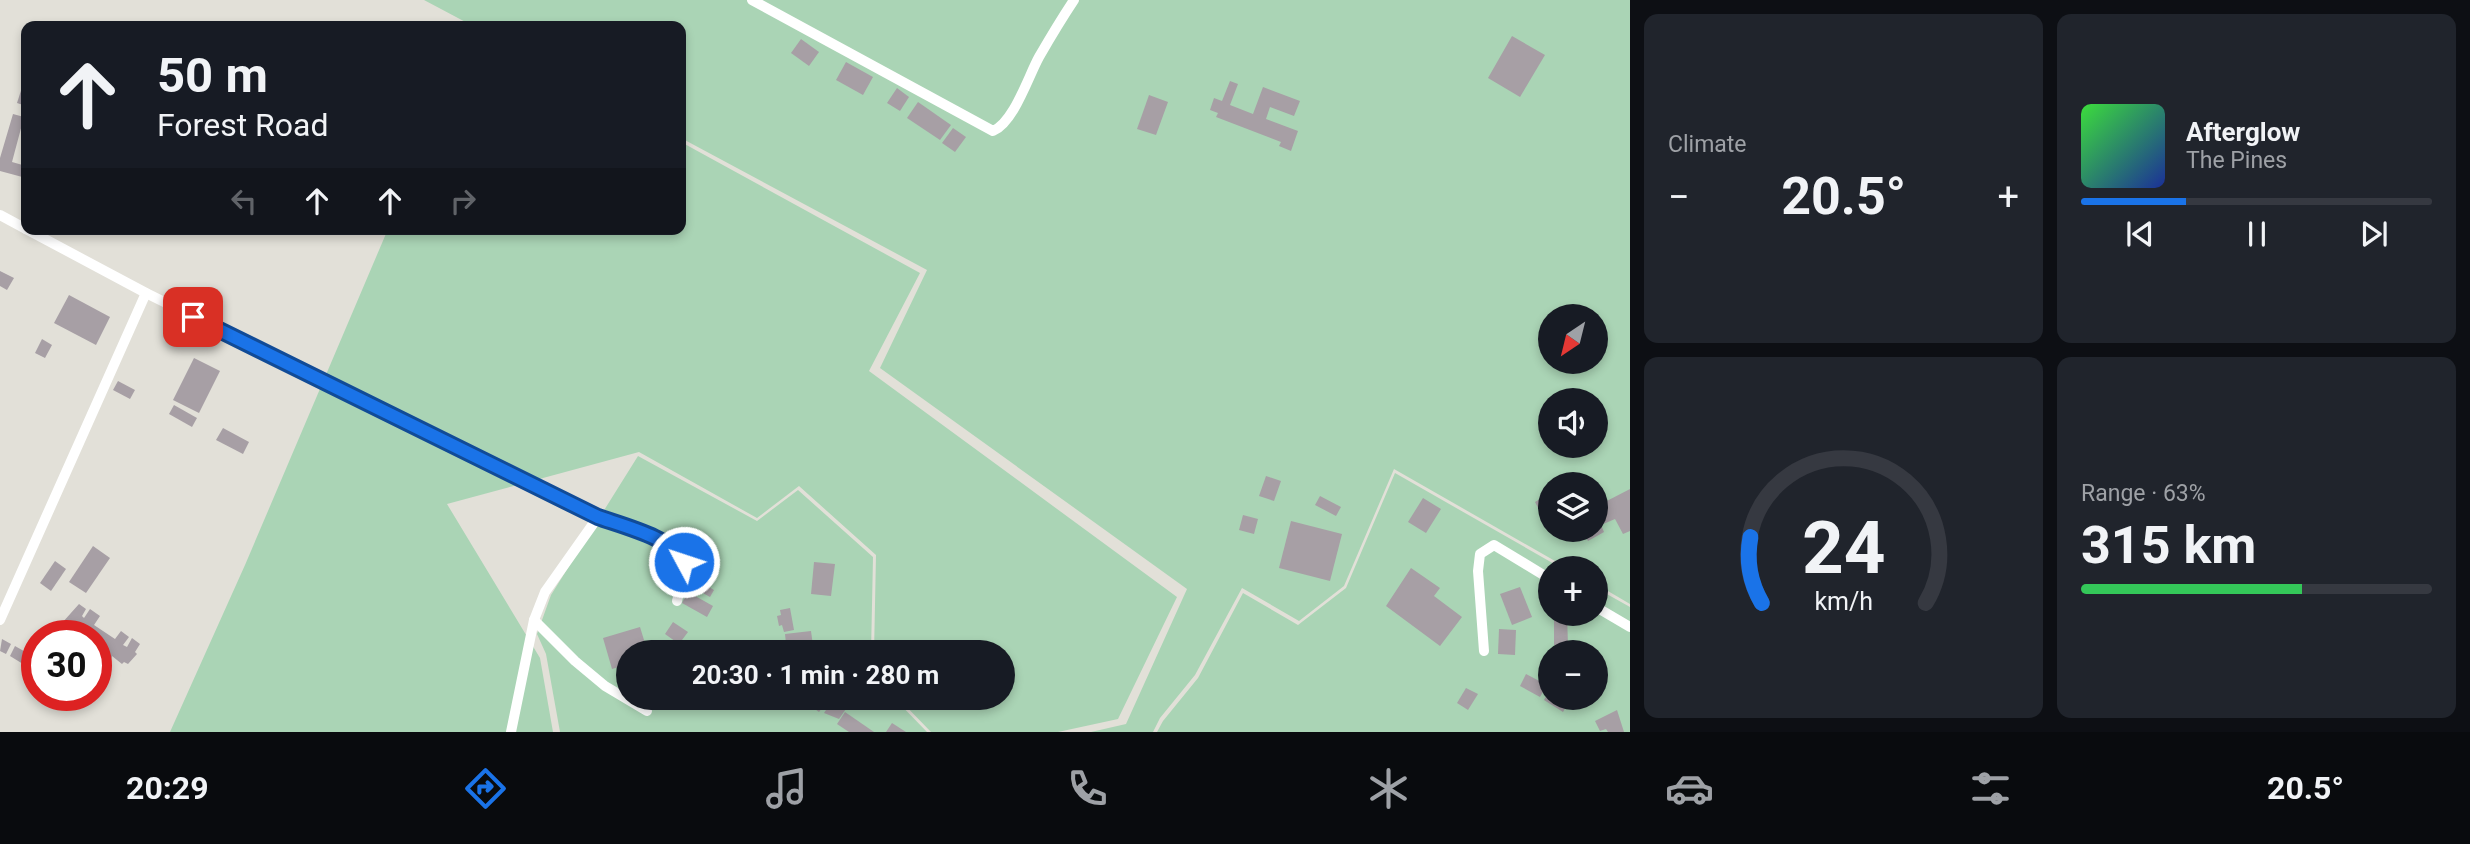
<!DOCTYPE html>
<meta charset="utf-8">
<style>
:root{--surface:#171b24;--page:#20242c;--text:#f1f3f6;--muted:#9ea1a6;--line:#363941;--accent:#1a73e8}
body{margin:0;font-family:Roboto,sans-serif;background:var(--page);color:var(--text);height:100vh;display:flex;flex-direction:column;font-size:26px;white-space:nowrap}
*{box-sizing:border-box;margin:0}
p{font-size:23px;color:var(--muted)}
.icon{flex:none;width:38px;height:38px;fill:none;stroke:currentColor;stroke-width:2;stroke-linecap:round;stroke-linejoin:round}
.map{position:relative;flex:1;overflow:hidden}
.panel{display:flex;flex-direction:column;gap:14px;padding:14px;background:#0d0f14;width:840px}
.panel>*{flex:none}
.guide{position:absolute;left:21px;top:21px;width:665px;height:214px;border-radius:14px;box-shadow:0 4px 10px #0003;background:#171b24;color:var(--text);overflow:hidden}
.needle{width:46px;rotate:215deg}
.fabs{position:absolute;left:1538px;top:304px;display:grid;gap:14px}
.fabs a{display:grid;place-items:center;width:70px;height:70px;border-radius:50%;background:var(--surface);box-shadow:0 4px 10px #0003;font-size:35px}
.speed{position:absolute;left:21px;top:620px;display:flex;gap:14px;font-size:35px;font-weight:700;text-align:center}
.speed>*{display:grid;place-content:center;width:91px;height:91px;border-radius:50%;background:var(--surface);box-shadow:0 4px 10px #0003;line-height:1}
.speed .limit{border:10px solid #d22;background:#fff;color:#111}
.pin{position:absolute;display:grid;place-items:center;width:60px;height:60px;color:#fff;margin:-30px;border-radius:14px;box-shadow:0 4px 10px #0006}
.me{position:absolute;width:77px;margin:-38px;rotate:310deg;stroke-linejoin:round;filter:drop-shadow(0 0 5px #0008)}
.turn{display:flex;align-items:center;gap:24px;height:147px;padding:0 21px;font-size:32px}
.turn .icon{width:91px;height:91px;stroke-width:2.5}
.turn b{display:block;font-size:49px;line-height:60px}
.lanes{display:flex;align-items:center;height:66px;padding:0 21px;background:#0003;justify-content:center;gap:35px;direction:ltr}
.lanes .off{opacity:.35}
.big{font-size:52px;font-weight:700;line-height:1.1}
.panel .widget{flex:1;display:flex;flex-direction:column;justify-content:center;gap:10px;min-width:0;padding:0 24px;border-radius:14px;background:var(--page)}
.panel .dial{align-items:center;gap:0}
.dial svg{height:182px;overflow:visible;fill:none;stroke:var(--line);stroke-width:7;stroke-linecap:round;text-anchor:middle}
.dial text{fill:var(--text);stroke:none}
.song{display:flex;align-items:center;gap:21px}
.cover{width:84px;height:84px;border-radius:10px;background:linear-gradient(135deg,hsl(120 70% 55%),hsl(230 70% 35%))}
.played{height:7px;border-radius:4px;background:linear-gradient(90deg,var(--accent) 30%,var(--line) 30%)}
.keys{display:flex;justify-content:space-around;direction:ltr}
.heat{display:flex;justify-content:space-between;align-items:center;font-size:38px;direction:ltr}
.charge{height:10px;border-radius:5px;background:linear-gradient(90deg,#34c759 63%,var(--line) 0)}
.panel .tiles{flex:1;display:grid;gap:14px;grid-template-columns:repeat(2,1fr)}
.trip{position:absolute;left:616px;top:640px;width:399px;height:70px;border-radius:35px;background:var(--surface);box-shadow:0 4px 10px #0003;font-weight:700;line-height:70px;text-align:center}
.menu{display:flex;height:112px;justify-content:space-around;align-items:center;background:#090b0e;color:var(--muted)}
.menu .icon{width:49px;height:49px}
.menu .selected{color:var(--accent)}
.menu b{font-size:32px;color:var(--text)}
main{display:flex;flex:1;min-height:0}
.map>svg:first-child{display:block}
.green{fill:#aad4b5;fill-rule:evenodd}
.building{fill:#a79fa5}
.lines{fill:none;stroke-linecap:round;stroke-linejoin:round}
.minor{stroke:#fff;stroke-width:10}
.route-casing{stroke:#114b97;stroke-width:18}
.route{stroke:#1a73e8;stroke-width:12}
</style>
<main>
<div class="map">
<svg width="1630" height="732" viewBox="0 0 1630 732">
<rect width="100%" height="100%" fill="#e2e0d8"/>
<g class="green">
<path d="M424 0H1630V604L1596 584V569H1569L1394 469 1344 586 1299 621 1242 588 1195 675 1160 718 1153 732H1091L1126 724 1187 589 880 368 927 270 681 138V26H473ZM1550 317H1596V362H1550ZM1550 401H1596V446H1550ZM1550 485H1596V530H1550Z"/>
<path d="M681 142 920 273 869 371 1177 597 1118 719 1058 732H931L898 698H1003V653H874L876 555 799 486 757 518 639 452 447 504 540 658 553 732H170L245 565 388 229H681Z"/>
<path d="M638 456 757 521 798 490 873 557 871 653H628V698H894L927 732H560L546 654 537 634 551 595Z"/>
<path d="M1395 473 1563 569H1550V614H1596V588L1630 607V732H1157L1163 721 1198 678 1243 593 1298 625 1346 588ZM1550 653H1596V698H1550Z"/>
</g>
<g class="building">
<path d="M1512 36 1545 55 1520 97 1488 78Z"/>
<path d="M801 39 819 52 809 66 791 53Z"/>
<path d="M846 62 873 77 863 95 836 80Z"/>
<path d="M26 75V106L17 103Z"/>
<path d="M1230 81 1238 84 1230 105 1253 114 1263 87 1300 101 1294 116 1270 107 1266 119 1298 131 1291 151 1279 146 1281 142 1216 117 1218 113 1210 110 1214 98 1222 101Z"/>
<path d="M897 88 909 97 900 111 887 103Z"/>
<path d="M1149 95 1168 102 1156 135 1137 129Z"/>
<path d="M918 102 951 125 940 140 907 118Z"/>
<path d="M13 114 24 117 12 162 26 166V178L0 171V158Z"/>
<path d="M953 128 966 137 955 152 942 143Z"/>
<path d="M0 271 14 278 7 290 0 286Z"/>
<path d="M69 295 110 317 96 345 54 323Z"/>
<path d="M42 339 52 345 45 358 35 353Z"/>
<path d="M194 358 220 371 199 413 173 400Z"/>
<path d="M118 381 135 390 130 399 113 390Z"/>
<path d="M174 405 197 418 192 427 169 414Z"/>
<path d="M223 428 249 442 243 454 216 440Z"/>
<path d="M1266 476 1281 481 1274 501 1259 496Z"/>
<path d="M1580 476 1585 485H1567L1566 479Z"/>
<path d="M1630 489V531L1623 534 1615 519 1601 525 1604 532 1588 541 1582 530H1596V501L1599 505Z"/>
<path d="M1550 493V524L1548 526 1535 502Z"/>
<path d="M1320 496 1341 507 1336 516 1315 505Z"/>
<path d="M1423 498 1441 509 1426 533 1408 522Z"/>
<path d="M1243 515 1258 519 1254 534 1239 530Z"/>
<path d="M1291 521 1342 534 1330 581 1279 568Z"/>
<path d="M93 546 110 558 86 593 69 582Z"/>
<path d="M55 561 66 569 51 591 40 583Z"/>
<path d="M814 562 835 564 831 596 811 594Z"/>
<path d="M1411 568 1440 588 1434 596 1462 617 1440 646 1386 606Z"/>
<path d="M690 576 714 590 710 597 685 583Z"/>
<path d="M1520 587 1532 617 1512 625 1500 594Z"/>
<path d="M688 592 713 606 707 617 682 603Z"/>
<path d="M79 604 86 609 82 616 84 618 90 609 100 616 94 625 115 639 121 631 129 637 123 645 127 647 132 638 140 644 135 652 137 654 128 664 124 662 122 664 112 656 111 661 105 662 102 657 96 664V635H73L78 633 62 623Z"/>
<path d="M790 608 794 630 784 632 782 625 779 626 777 616 781 615 780 610Z"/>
<path d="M1554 614H1567L1568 645H1554Z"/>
<path d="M673 622 688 632 679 644 665 634Z"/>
<path d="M640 627 648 653H628V664L612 669 603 638Z"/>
<path d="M1499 629 1516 630 1515 655 1498 654Z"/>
<path d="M811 631 814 653H787L785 634Z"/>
<path d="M2 639 11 644 6 654 0 651Z"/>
<path d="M15 646 29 654 23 664 10 656Z"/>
<path d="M1575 648 1576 653H1551V649Z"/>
<path d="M1526 674 1547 685 1540 697 1520 686Z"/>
<path d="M1466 688 1478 694 1468 710 1457 703Z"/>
<path d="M1550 690V698L1570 700 1563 712 1544 700Z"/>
<path d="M812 698H844L850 703 839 719 824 713 826 710 822 708 819 712 808 704Z"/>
<path d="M1617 710 1624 732H1608L1606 729 1600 731 1595 721Z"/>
<path d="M845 712 874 732H849L837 724Z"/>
<path d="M892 723 906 732H886Z"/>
</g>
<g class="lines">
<g class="minor">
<path d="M752 0 993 131C1014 122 1028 77 1039 57 1050 38 1062 18 1074 0"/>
<path d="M0 215 26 229"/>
<path d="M26 229 146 293 598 517 545 592 534 620 511 732"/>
<path d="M598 517C617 524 681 542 684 563 686 575 680 589 677 601"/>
<path d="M1596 607 1630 627"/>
<path d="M0 620 146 293"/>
<path d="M534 620 575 661 605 686 647 711"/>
<path d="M1484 651 1478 571 1480 554 1494 545 1550 579"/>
</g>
</g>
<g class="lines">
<g class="route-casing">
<path id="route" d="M193 317 598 517C620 525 676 539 684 562"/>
</g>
<use href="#route" class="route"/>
</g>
</svg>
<div class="fabs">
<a><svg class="needle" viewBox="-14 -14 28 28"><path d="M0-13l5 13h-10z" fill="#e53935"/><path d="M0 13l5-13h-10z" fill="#9ea1a6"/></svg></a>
<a><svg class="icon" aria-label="sound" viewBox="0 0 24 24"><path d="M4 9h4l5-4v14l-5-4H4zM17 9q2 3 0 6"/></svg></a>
<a><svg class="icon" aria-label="layers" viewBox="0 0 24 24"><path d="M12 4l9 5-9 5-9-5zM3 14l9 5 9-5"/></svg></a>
<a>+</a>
<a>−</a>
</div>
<div class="speed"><div class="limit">30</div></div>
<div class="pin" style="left:193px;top:317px;background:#d93025"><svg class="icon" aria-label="arrive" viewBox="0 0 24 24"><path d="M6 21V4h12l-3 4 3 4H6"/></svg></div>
<svg class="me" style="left:684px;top:562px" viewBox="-20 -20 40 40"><circle r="17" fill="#1a73e8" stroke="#fff" stroke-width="3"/><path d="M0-11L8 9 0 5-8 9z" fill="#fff"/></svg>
<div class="trip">20:30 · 1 min · 280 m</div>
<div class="guide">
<div class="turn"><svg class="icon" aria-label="ahead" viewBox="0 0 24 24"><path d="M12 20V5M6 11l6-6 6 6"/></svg><div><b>50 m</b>Forest Road</div></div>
<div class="lanes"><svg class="icon off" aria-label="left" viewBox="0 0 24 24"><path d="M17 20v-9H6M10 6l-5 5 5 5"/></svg><svg class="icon" aria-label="ahead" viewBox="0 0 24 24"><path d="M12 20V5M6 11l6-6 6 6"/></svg><svg class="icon" aria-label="ahead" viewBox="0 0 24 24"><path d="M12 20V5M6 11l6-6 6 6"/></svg><svg class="icon off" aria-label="right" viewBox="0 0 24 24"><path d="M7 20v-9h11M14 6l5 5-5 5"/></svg></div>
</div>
</div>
<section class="panel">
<div class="tiles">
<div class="widget"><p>Climate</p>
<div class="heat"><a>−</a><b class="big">20.5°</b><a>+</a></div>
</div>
<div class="widget">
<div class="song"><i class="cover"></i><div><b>Afterglow</b><p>The Pines</p></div></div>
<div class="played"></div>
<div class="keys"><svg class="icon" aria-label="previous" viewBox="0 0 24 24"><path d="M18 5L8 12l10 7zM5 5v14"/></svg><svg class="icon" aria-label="pause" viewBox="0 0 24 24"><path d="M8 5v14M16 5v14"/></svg><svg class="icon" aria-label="next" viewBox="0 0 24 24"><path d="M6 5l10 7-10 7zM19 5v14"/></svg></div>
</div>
<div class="widget dial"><svg viewBox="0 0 100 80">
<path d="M14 69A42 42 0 1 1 86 69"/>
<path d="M14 69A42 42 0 0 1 9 40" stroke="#1a73e8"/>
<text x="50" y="56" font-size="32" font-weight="700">24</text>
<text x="50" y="72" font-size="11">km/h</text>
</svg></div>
<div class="widget"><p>Range · 63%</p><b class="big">315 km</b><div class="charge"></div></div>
</div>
</section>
</main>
<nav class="menu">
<b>20:29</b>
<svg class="icon selected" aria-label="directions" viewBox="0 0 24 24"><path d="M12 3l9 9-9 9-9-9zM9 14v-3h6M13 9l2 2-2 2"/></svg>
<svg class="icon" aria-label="music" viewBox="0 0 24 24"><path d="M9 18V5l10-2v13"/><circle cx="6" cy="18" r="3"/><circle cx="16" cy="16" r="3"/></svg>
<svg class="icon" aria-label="phone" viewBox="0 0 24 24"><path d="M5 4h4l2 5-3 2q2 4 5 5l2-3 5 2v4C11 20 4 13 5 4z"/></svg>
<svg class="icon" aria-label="climate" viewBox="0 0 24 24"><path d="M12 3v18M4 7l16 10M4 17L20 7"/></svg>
<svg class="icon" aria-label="car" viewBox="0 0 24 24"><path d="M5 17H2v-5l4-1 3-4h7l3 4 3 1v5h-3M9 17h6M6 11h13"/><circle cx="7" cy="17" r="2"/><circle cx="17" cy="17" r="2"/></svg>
<svg class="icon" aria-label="filters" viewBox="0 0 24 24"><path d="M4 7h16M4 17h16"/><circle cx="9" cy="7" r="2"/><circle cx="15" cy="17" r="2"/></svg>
<b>20.5°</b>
</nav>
